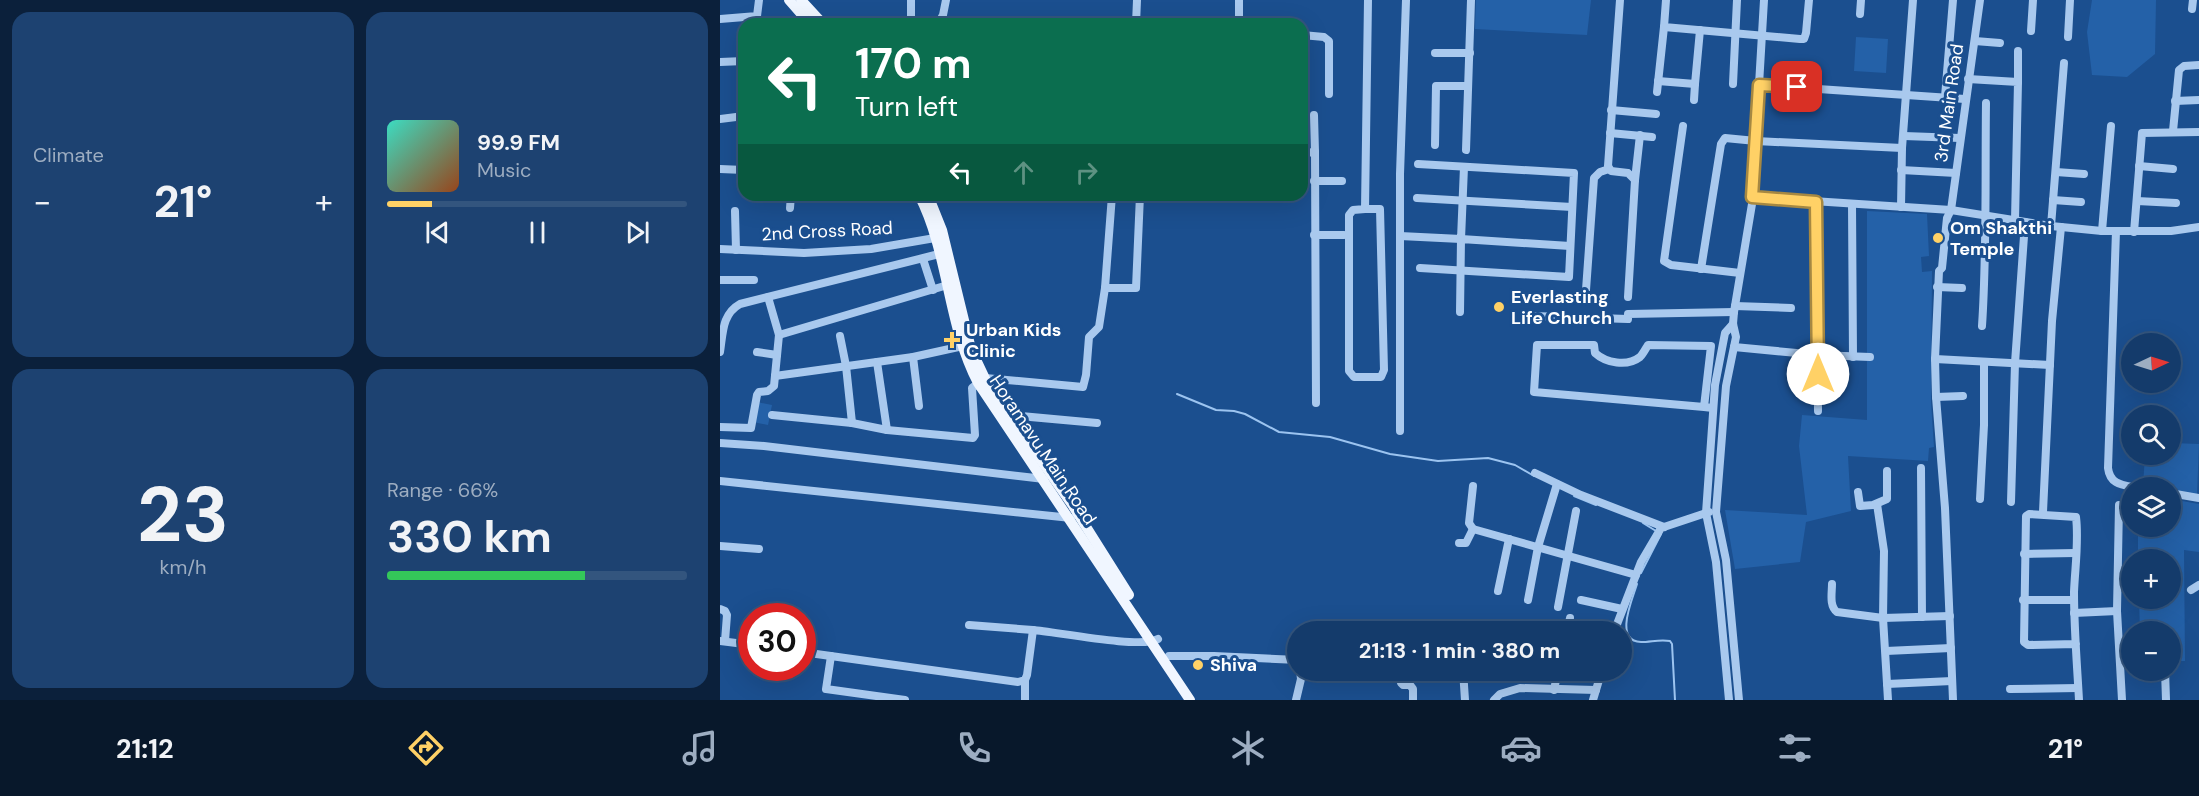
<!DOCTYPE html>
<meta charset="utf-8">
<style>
:root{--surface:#143b6b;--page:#1d4271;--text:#f1f3f6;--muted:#9dadc1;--line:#33557e;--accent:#ffd166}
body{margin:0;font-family:"DM Sans",sans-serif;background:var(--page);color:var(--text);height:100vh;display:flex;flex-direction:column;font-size:22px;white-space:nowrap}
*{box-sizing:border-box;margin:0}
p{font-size:20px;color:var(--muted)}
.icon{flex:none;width:33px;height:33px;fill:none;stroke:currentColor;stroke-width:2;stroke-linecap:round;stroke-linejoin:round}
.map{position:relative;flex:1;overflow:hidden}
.side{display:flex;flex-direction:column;gap:12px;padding:12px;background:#0b203b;width:720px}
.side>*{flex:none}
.banner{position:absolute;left:18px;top:18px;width:570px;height:183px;border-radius:18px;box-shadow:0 6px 24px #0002,0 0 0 2px var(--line);background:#0b6e4f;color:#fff;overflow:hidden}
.needle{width:39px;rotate:86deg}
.buttons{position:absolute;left:1401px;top:333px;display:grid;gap:12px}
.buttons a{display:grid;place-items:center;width:60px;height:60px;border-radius:50%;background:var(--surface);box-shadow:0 6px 24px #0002,0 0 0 2px var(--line);font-size:30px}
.speed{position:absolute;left:18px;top:603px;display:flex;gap:12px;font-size:30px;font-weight:700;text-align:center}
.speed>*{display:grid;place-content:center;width:78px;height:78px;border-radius:50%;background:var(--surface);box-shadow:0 6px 24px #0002,0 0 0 2px var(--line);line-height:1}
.speed .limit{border:9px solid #d22;background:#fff;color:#111}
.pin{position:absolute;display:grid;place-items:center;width:51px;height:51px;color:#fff;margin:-26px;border-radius:12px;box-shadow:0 3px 9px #0006}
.me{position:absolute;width:66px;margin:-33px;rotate:0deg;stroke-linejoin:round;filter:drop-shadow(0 0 4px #0008)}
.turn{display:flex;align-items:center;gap:21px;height:126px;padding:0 18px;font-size:27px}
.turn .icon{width:78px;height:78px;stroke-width:2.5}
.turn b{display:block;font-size:42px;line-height:51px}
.lanes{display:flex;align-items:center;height:57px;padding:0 18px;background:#0003;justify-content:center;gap:30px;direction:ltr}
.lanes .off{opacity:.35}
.big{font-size:45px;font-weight:700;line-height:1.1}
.side .widget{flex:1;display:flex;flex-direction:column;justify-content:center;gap:9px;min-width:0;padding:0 21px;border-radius:18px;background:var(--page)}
.side .dial{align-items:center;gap:0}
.dial b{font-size:78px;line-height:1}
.song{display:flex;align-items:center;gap:18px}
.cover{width:72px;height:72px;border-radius:9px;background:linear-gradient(135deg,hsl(170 70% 55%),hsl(20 70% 35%))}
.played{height:6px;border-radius:3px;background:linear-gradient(90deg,var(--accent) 15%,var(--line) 15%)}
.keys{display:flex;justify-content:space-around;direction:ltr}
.heat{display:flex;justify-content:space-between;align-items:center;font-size:33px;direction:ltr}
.charge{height:9px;border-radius:4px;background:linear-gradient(90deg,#34c759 66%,var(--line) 0)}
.side .tiles{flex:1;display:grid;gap:12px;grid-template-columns:repeat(2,1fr)}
.trip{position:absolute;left:567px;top:621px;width:345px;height:60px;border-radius:30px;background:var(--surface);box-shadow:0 6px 24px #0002,0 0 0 2px var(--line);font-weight:700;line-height:60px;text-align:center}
.dock{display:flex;height:96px;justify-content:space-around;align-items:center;background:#08182b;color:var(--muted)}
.dock .icon{width:42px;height:42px}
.dock .selected{color:var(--accent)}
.dock b{font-size:27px;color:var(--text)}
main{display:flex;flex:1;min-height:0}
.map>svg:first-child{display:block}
.green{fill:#2461a8}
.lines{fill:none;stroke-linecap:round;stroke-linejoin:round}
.stream{stroke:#9cc4f0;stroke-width:2}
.minor{stroke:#a9c9ee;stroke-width:8}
.major{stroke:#f0f6ff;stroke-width:10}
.route-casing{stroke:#a68842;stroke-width:15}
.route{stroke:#ffd166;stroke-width:10}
.poi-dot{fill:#ffd166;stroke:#1b4f8f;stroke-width:2}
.labels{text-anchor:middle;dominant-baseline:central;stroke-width:6;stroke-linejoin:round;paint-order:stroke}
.street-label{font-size:18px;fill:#fff;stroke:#1b4f8f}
.poi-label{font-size:18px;font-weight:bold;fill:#fff;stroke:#1b4f8f;text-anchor:start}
</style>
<main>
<section class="side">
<div class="tiles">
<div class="widget"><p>Climate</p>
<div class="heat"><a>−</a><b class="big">21°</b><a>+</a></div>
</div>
<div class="widget">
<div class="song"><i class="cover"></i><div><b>99.9 FM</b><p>Music</p></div></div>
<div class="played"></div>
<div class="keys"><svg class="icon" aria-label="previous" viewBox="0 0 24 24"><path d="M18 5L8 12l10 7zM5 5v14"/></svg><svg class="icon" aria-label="pause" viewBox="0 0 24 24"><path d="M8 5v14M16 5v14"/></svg><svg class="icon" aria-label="next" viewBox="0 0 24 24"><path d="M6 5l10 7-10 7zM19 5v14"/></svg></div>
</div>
<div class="widget dial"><b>23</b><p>km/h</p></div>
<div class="widget"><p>Range · 66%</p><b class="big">330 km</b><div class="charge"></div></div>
</div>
</section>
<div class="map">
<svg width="1479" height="700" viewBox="0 0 1479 700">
<rect width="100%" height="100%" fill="#1b4f8f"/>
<g class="green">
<path d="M756 0H871L867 35 755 29Z"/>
<path d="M1372 0H1436L1435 54 1407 77 1372 75 1367 32Z"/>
<path d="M1136 37 1168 39 1166 73 1134 71Z"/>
<path d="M1147 211 1207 214 1209 256 1201 257 1202 272 1212 271 1211 402 1214 447 1209 448 1208 461 1128 456 1131 511 1086 522 1080 562 1015 569 1005 510 1087 515 1079 446 1082 415 1147 420Z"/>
<path d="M37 402 52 405 48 425 33 422Z"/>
<path d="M1451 443 1479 444 1477 495 1451 491 1450 488 1423 486 1425 455 1450 454Z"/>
<path d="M1451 499 1479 504V552L1464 550 1465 661H1451L1450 632 1420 631 1419 599 1450 598V560L1418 559V527L1450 526Z"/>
</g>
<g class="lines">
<g class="stream">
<path d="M457 394 496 410 514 411 525 414 559 432 610 437 670 454 718 461 768 458 795 465 814 476"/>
<path d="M854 496 876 505"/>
<path d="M923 523 936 531"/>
<path d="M921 573 941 534"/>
<path d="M917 584C913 598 893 641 921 642 931 642 940 639 950 641L952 644 955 700"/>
</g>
<g class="minor">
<path d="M900 0 888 166 891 171 908 173 915 180 908 297"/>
<path d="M946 0 944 27 1080 39H1084L1086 33 1089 0"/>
<path d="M1472 9 1473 0"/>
<path d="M1140 14 1141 0"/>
<path d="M0 19 37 16 39 0"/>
<path d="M191 24V0"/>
<path d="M218 24 223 15 226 0"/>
<path d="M416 24 417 0"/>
<path d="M519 24V0"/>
<path d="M1311 31 1313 0"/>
<path d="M582 35 604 37 609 41V94"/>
<path d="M1348 37 1350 0"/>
<path d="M1255 41 1280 43"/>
<path d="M1298 51V82"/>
<path d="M715 53H750"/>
<path d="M0 62 24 61"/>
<path d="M1248 79 1298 82 1295 220"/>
<path d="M938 81 975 84 980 30"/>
<path d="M1013 84 1017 0"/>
<path d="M1039 85 1245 99"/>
<path d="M937 92 944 27"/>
<path d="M1225 97 1233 0"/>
<path d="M974 100 975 84"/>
<path d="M1455 101 1479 100"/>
<path d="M891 110 936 114"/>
<path d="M594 115 595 152"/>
<path d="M0 119 24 116"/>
<path d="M963 126 944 261 951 265 1020 273"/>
<path d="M1453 131 1459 70 1464 66 1479 65"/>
<path d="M890 133 932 137"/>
<path d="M1184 136 1240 138"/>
<path d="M715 145 716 86H748"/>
<path d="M746 150 751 0"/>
<path d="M582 153 595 152 596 403"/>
<path d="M698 164 854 173 849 277 700 268"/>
<path d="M1419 166 1453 169"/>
<path d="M0 169 24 170"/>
<path d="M1181 170 1236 173"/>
<path d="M1336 172 1364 174"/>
<path d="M915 180 920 135"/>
<path d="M594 181H622"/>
<path d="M392 195 385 288H416L420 195"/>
<path d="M1032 197 1231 210 1331 226 1382 231H1451L1479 227"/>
<path d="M697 198 852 207"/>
<path d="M1333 200 1361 202"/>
<path d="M1417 201 1456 203"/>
<path d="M1096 202 1098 411"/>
<path d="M1132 204 1133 357"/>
<path d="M1181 207 1182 148 1193 0"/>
<path d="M70 208 71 195"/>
<path d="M645 209 633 210 629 215V371L634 377H661L664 370 660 209H645L648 0"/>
<path d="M15 211 16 250"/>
<path d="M1331 226 1344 63"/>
<path d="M1382 231 1391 126"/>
<path d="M1396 231 1388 468C1390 485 1403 485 1417 488"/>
<path d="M1414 232 1422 133 1479 132"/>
<path d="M594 235H624"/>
<path d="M680 236 741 239 744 167"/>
<path d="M0 249 84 253 151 249 215 238"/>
<path d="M203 259 213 290"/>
<path d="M981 269 1001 144 1005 138 1036 141 1182 148"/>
<path d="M0 280H34"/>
<path d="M1217 287 1242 288"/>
<path d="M866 290 874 178 880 172 889 169"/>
<path d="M1015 306 1071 308"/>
<path d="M740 312 741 239 850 246"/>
<path d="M813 316 908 319V314L1014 312"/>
<path d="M1262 326C1267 252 1265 177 1266 103"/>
<path d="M59 335 231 284"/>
<path d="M120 336 126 366 132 423"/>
<path d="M1014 347 1098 355 1150 357"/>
<path d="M0 352C3 333 2 314 20 304L219 254"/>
<path d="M37 352 57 355"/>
<path d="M193 357 199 406"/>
<path d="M1215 359 1330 365"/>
<path d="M157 362 167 430"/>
<path d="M55 376 193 357 243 346"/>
<path d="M1216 397 1243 396"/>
<path d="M984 407 991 346 928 345C926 348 923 354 920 357 907 367 886 363 875 353L874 345H817L814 392 984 407 993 408"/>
<path d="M52 415 132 423 167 430 253 438 255 435 252 388 265 378 363 387 366 375 369 337 379 327 385 288"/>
<path d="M289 415 377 423"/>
<path d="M0 427 31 428 37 395 39 392 48 391 54 386 59 335 48 297"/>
<path d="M680 431V174L686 0"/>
<path d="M0 443 44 446 324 479"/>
<path d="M1201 468 1202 617"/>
<path d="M815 473 861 495 944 527"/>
<path d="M0 481 351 518"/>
<path d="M753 486 749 523 753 529"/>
<path d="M1138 492 1140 506 1153 505 1167 499V471"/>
<path d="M1450 493 1479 498"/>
<path d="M1260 499 1264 425V362"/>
<path d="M1291 502 1295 363 1305 222"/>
<path d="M1157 504 1164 551 1163 618 1168 700"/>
<path d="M1399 505 1397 611 1402 700"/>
<path d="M1323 512 1332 321 1341 227"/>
<path d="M753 529 916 575"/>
<path d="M739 543H746L753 529"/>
<path d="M0 546 39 549"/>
<path d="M1304 554 1355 553"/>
<path d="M1112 584C1112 593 1109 606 1117 612L1163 618 1230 616"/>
<path d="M1471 590 1479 585"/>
<path d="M778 591 789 539"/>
<path d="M808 600 818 547 837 484"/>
<path d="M861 600 902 609"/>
<path d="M1303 600H1354"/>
<path d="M838 607 856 511"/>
<path d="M0 609 5 611 7 615 5 641"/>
<path d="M1354 613 1397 611"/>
<path d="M249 625 313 630"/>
<path d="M847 632 850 618"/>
<path d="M894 632 921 562 941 528 989 512"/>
<path d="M0 641 32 645"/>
<path d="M1356 644 1308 645 1304 642 1306 516 1309 514 1356 517C1359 541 1355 568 1354 592 1354 628 1357 664 1359 700"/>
<path d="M1166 651 1231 648"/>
<path d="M82 652 298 682 305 680 307 675 313 630C337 632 422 649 438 639"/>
<path d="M111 656 106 689 185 700"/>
<path d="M449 656H494L578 660"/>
<path d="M680 670 681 683 683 685H690L693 689V700"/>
<path d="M743 670 745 700"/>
<path d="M1445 670 1446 700"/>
<path d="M1167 684 1232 681"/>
<path d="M1290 689 1358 688"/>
<path d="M834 690 838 670"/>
<path d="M305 700V680"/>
<path d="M576 700 581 679 580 670"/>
<path d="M774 700 780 694 800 688 876 690"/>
<path d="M873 700 882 670"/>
<path d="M1009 700 996 562 986 513 995 385 1005 333 1013 324"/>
<path d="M1019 700 1006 560 996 512 1006 386 1016 337 1013 324 1014 312 1032 204 1044 0"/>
<path d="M1233 700 1225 508 1216 397 1215 359 1219 271 1222 268 1227 218 1231 210 1260 0"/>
</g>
<g class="major">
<path d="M69 0 90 24"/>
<path d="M81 0 103 24"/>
<path d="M199 195C229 253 227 324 258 383L470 700"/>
<path d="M208 195 222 230 251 349 268 385 353 506 409 595"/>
</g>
</g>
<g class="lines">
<g class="route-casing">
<path id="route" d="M1077 87 1039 85 1032 197 1096 202 1098 374"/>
</g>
<use href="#route" class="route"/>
</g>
<g class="poi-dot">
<circle cx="1218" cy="238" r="6"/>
<circle cx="779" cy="307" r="6"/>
<path d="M229 331h6v6h6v6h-6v6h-6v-6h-6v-6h6z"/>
<circle cx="478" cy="665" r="6"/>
</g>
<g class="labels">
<g class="street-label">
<text transform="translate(1229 103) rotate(-82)">3rd Main Road</text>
<text transform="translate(107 231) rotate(-3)">2nd Cross Road</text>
<text transform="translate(323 450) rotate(56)">Horamavu Main Road</text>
</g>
<g class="poi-label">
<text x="1230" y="228">Om Shakthi<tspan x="1230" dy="21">Temple</tspan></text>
<text x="791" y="297">Everlasting<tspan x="791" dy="21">Life Church</tspan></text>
<text x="246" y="330">Urban Kids<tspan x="246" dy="21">Clinic</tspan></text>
<text x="490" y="665">Shiva</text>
</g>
</g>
</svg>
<div class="buttons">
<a><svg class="needle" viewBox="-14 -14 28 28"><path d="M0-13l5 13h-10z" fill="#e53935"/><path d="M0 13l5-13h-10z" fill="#9dadc1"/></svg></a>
<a><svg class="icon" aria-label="search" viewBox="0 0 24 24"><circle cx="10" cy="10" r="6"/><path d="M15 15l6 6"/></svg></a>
<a><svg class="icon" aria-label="layers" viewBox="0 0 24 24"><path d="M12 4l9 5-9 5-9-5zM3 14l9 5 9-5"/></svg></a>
<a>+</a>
<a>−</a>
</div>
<div class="speed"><div class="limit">30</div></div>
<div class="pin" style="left:1077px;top:87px;background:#d93025"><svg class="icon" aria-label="arrive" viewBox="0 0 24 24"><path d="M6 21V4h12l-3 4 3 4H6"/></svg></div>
<svg class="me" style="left:1098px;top:374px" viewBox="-20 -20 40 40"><circle r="19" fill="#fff"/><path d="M0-13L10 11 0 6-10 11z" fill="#ffd166"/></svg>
<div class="trip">21:13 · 1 min · 380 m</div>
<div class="banner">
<div class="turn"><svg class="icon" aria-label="left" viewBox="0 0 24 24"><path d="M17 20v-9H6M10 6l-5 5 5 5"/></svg><div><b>170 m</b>Turn left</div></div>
<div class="lanes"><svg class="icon" aria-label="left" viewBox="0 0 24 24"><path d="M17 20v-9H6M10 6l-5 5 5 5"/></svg><svg class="icon off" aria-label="ahead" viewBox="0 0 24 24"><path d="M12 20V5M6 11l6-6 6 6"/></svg><svg class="icon off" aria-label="right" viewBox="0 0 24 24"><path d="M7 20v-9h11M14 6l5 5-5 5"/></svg></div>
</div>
</div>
</main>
<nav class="dock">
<b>21:12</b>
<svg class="icon selected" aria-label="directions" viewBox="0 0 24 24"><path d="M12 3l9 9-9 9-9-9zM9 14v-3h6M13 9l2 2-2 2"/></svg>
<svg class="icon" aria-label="music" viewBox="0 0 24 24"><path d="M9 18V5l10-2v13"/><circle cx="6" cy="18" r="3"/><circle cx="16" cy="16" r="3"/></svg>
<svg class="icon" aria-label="phone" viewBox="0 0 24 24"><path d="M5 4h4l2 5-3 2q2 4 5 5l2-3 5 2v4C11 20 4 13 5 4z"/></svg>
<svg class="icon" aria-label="climate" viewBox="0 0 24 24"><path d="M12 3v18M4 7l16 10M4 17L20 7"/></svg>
<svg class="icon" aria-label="car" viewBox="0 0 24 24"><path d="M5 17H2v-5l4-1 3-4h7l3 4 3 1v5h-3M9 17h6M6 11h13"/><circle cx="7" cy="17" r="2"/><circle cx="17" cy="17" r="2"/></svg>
<svg class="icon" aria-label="filters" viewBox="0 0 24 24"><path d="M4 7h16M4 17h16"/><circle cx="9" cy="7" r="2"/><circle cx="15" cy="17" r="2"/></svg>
<b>21°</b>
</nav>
